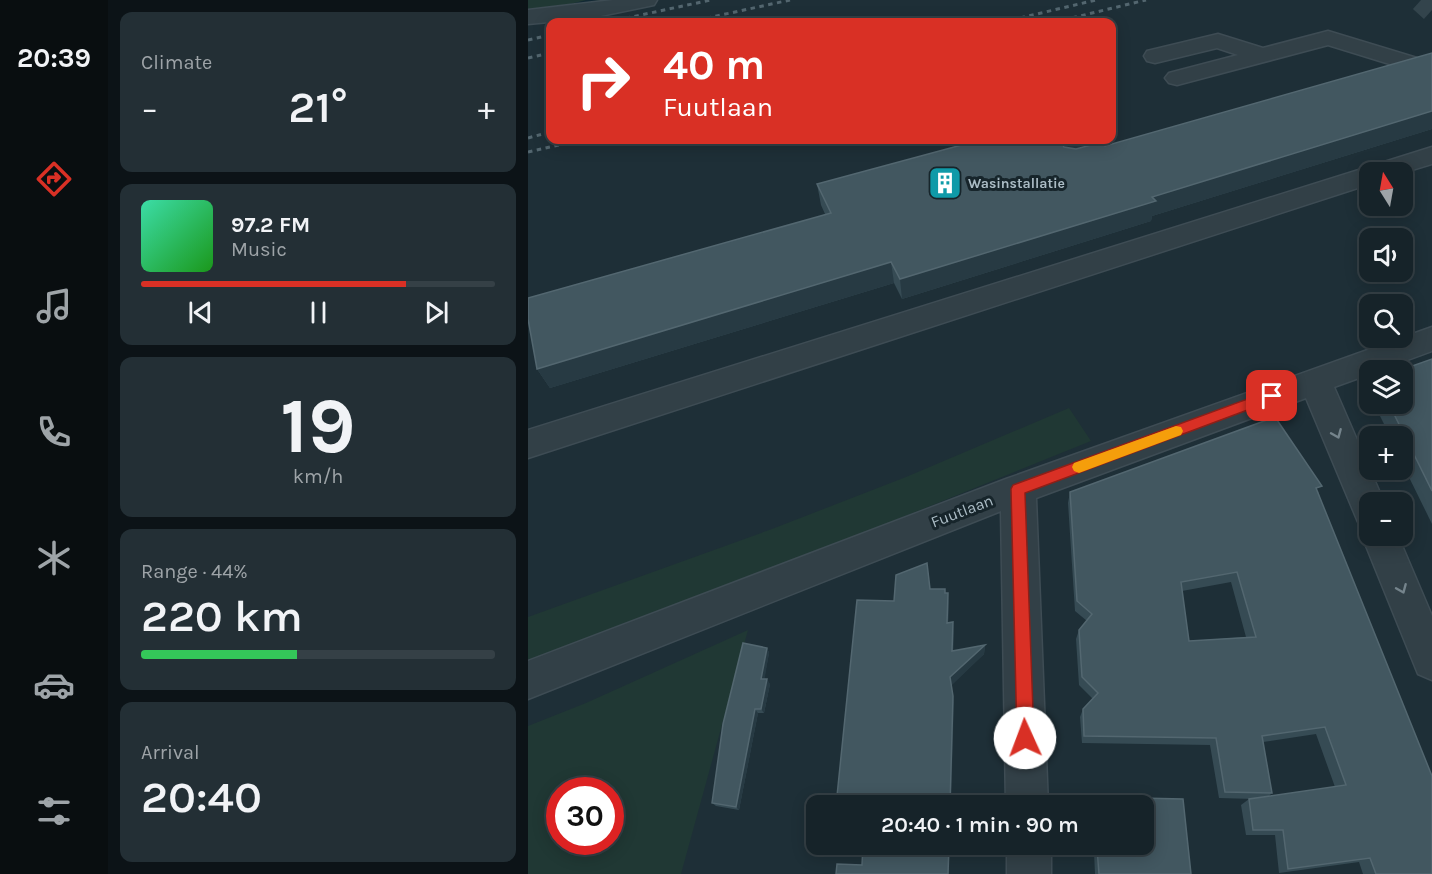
<!DOCTYPE html>
<meta charset="utf-8">
<style>
:root{--surface:#162329;--page:#232f35;--text:#f1f3f6;--muted:#9ea4a8;--line:#354046;--accent:#d93025}
body{margin:0;font-family:Karla,sans-serif;background:var(--page);color:var(--text);height:100vh;display:flex;flex-direction:column;font-size:22px;white-space:nowrap}
*{box-sizing:border-box;margin:0}
p{font-size:20px;color:var(--muted)}
.icon{flex:none;width:33px;height:33px;fill:none;stroke:currentColor;stroke-width:2;stroke-linecap:round;stroke-linejoin:round}
.map{position:relative;flex:1;overflow:hidden}
.drawer{display:flex;flex-direction:column;gap:12px;padding:12px;background:#0c1317;width:420px}
.drawer>*{flex:none}
.top-card{position:absolute;left:18px;top:18px;width:570px;height:126px;border-radius:12px;box-shadow:0 3px 15px #0003,0 0 0 2px var(--line);background:#d93025;color:#fff;overflow:hidden}
.needle{width:39px;rotate:349deg}
.tools{position:absolute;left:831px;top:162px;display:grid;gap:12px}
.tools a{display:grid;place-items:center;width:54px;height:54px;border-radius:12px;background:var(--surface);box-shadow:0 3px 15px #0003,0 0 0 2px var(--line);font-size:30px}
.speed{position:absolute;left:18px;top:777px;display:flex;gap:12px;font-size:30px;font-weight:700;text-align:center}
.speed>*{display:grid;place-content:center;width:78px;height:78px;border-radius:50%;background:var(--surface);box-shadow:0 3px 15px #0003,0 0 0 2px var(--line);line-height:1}
.speed .limit{border:9px solid #d22;background:#fff;color:#111}
.pin{position:absolute;display:grid;place-items:center;width:51px;height:51px;color:#fff;margin:-26px;border-radius:12px;box-shadow:0 3px 9px #0006}
.me{position:absolute;width:66px;margin:-33px;rotate:358deg;stroke-linejoin:round;filter:drop-shadow(0 0 4px #0008)}
.turn{display:flex;align-items:center;gap:21px;height:126px;padding:0 18px;font-size:27px}
.turn .icon{width:78px;height:78px;stroke-width:2.5}
.turn b{display:block;font-size:42px;line-height:51px}
.big{font-size:45px;font-weight:600;line-height:1.1}
.drawer .widget{flex:1;display:flex;flex-direction:column;justify-content:center;gap:9px;min-width:0;padding:0 21px;border-radius:12px;background:var(--page)}
.drawer .dial{align-items:center;gap:0}
.dial b{font-size:78px;line-height:1}
.song{display:flex;align-items:center;gap:18px}
.cover{width:72px;height:72px;border-radius:9px;background:linear-gradient(135deg,hsl(160 70% 55%),hsl(120 70% 35%))}
.played{height:6px;border-radius:3px;background:linear-gradient(90deg,var(--accent) 75%,var(--line) 75%)}
.keys{display:flex;justify-content:space-around;direction:ltr}
.heat{display:flex;justify-content:space-between;align-items:center;font-size:33px;direction:ltr}
.charge{height:9px;border-radius:4px;background:linear-gradient(90deg,#34c759 44%,var(--line) 0)}
.trip{position:absolute;left:278px;top:795px;width:348px;height:60px;border-radius:12px;background:var(--surface);box-shadow:0 3px 15px #0003,0 0 0 2px var(--line);font-weight:600;line-height:60px;text-align:center}
main{display:flex;flex:1;min-height:0}
.dock{display:flex;flex-direction:column;width:108px;justify-content:space-around;align-items:center;background:#090e10;color:var(--muted)}
.dock .icon{width:42px;height:42px}
.dock .on{color:var(--accent)}
.dock b{font-size:27px;color:var(--text)}
.map>svg:first-child{display:block}
.green{fill:#203834;fill-rule:evenodd}
.lines{fill:none;stroke-linecap:round;stroke-linejoin:round}
.stream{fill:#122934;fill-rule:evenodd}
.minor-tunnel{stroke:#33444c;stroke-width:24;stroke-dasharray:24 12;stroke-linecap:butt}
.minor-casing{stroke:#3e4c54;stroke-width:3}
.minor{fill:#324047;fill-rule:evenodd}
.rail{stroke:#53666f;stroke-width:3;stroke-dasharray:4.5 4.5;stroke-linecap:butt}
.wall{fill:#364b54;fill-rule:evenodd}
.shaded-wall{fill:#273a43}
.building{fill:#425760;stroke:#536770;stroke-width:1.5;fill-rule:evenodd}
.oneway{stroke:#75848c}
.route{fill:#d93025;stroke:#8d1f18;stroke-width:1.5}
.slow{fill:#f59e0b}
.labels{text-anchor:middle;dominant-baseline:central;stroke-width:6;stroke-linejoin:round;paint-order:stroke}
.far-poi-label{font-size:14px;font-weight:bold;fill:#abbcc5;stroke:#17252b;text-anchor:start}
.street-label{font-size:16px;fill:#abbcc5;stroke:#17252b}
</style>
<main>
<nav class="dock">
<b>20:39</b>
<svg class="icon on" aria-label="directions" viewBox="0 0 24 24"><path d="M12 3l9 9-9 9-9-9zM9 14v-3h6M13 9l2 2-2 2"/></svg>
<svg class="icon" aria-label="music" viewBox="0 0 24 24"><path d="M9 18V5l10-2v13"/><circle cx="6" cy="18" r="3"/><circle cx="16" cy="16" r="3"/></svg>
<svg class="icon" aria-label="phone" viewBox="0 0 24 24"><path d="M5 4h4l2 5-3 2q2 4 5 5l2-3 5 2v4C11 20 4 13 5 4z"/></svg>
<svg class="icon" aria-label="climate" viewBox="0 0 24 24"><path d="M12 3v18M4 7l16 10M4 17L20 7"/></svg>
<svg class="icon" aria-label="car" viewBox="0 0 24 24"><path d="M5 17H2v-5l4-1 3-4h7l3 4 3 1v5h-3M9 17h6M6 11h13"/><circle cx="7" cy="17" r="2"/><circle cx="17" cy="17" r="2"/></svg>
<svg class="icon" aria-label="filters" viewBox="0 0 24 24"><path d="M4 7h16M4 17h16"/><circle cx="9" cy="7" r="2"/><circle cx="15" cy="17" r="2"/></svg>
</nav>
<section class="drawer">
<div class="widget"><p>Climate</p>
<div class="heat"><a>−</a><b class="big">21°</b><a>+</a></div>
</div>
<div class="widget">
<div class="song"><i class="cover"></i><div><b>97.2 FM</b><p>Music</p></div></div>
<div class="played"></div>
<div class="keys"><svg class="icon" aria-label="previous" viewBox="0 0 24 24"><path d="M18 5L8 12l10 7zM5 5v14"/></svg><svg class="icon" aria-label="pause" viewBox="0 0 24 24"><path d="M8 5v14M16 5v14"/></svg><svg class="icon" aria-label="next" viewBox="0 0 24 24"><path d="M6 5l10 7-10 7zM19 5v14"/></svg></div>
</div>
<div class="widget dial"><b>19</b><p>km/h</p></div>
<div class="widget"><p>Range · 44%</p><b class="big">220 km</b><div class="charge"></div></div>
<div class="widget"><p>Arrival</p><b class="big">20:40</b></div>
</section>
<div class="map">
<svg width="904" height="874" viewBox="0 0 904 874">
<rect width="100%" height="100%" fill="#1e2f37"/>
<g class="green">
<path d="M0 0H98L0 13Z"/>
<path d="M541 408 563 441 375 517 0 678V617L244 529 378 477Z"/>
<path d="M220 630 153 874H0V726L58 703ZM32 790H82V842H32Z"/>
</g>
<g class="lines">
<path class="stream" d="M58 0H71L33 9 30 7Z"/>
<path class="minor-tunnel" d="M893 0 904 10"/>
<g class="minor-casing">
<g id="minor">
<path d="M85 0H129L126 5 63 18 0 24V10Z"/>
<path d="M800 31 889 58 893 63 889 68 881 70 800 45 649 85 641 83 637 78 641 73 710 55 689 48 627 63 619 61 616 56 619 51 690 34 735 48Z"/>
<path d="M904 147V164L874 173 842 172V184L0 458V430Z"/>
<path d="M904 327V351L852 370H842V374L806 387 856 502H842V536H870L904 616V680L890 674 834 536 839 525 830 522 778 398 508 498 520 806H478L473 511 0 699V661L478 479Z"/>
<rect x="479" y="844" width="44" height="30"/>
</g>
</g>
<use href="#minor" class="minor"/>
<g class="rail">
<path d="M80 22 183 0"/>
<path d="M161 22 262 0"/>
<path d="M475 22 568 0"/>
<path d="M527 22 618 0"/>
<path d="M0 40 22 35"/>
<path d="M0 58 22 53"/>
<path d="M0 138 22 132"/>
<path d="M0 152 52 140"/>
</g>
</g>
<g class="wall">
<path d="M904 53V129L624 216 623 221 374 299 366 283 22 388 9 369 297 214 293 205 289 184 452 140H558L557 146 546 149 577 146Z"/>
<path d="M904 359V524L874 463V436H862L846 404H874Z"/>
<path d="M790 491 904 874H835L831 862 751 873 747 835H718L713 805 721 799H726L691 798 682 745 554 743 552 717 555 709 565 699 551 685 548 639 551 630 559 621 547 611 540 503 542 492ZM703 582 718 637 661 641 654 591ZM788 734 807 787 740 797 744 793 735 742Z"/>
<path d="M402 589 417 593 421 603 420 623 426 632 425 651 457 645 456 654 423 685 426 704 339 802H313L309 796 366 601Z"/>
<path d="M239 648 241 653 236 679 242 684 236 713H230L211 810 188 806 184 803Z"/>
<path d="M566 797 655 799 663 874H567L566 852 559 846V844H615V806H563L562 803Z"/>
</g>
<g class="shaded-wall">
<path d="M904 111V129L624 216 623 221 374 299 372 279 624 197Z"/>
<path d="M533 140H558L557 146 534 153 530 161Z"/>
<path d="M363 262 366 283 22 388 9 369Z"/>
<path d="M420 593 421 603 420 632 419 623Z"/>
<path d="M425 622 426 632 425 660 424 651Z"/>
<path d="M457 645 456 654 423 686 422 677Z"/>
<path d="M239 648 241 653 236 683 233 679Z"/>
<path d="M239 679 242 684 236 713 233 709Z"/>
<path d="M425 696 426 704 423 806H422Z"/>
<path d="M227 709 230 713 211 810 208 807Z"/>
<path d="M421 844H422L421 874H420Z"/>
</g>
<g class="building">
<path d="M904 53V111L624 197 628 201 372 279 363 262 9 369 0 319V298L303 213 289 184 452 140H533H532L536 147 548 149 574 142 577 146Z"/>
<path d="M904 359V491L861 404H874V370H873Z"/>
<path d="M747 417 794 486 788 488 904 776V874H848L842 858 760 869 755 830H725L721 799 818 785 797 727 734 736 744 793 697 792 688 738 556 736 555 709 570 693 554 677 551 630 564 614 549 601 542 492ZM709 572 728 637 661 641 653 582Z"/>
<path d="M399 563 402 589H417V593H420L419 623 425 622 424 651 457 645 422 677 425 696 422 806H339V797L309 796 329 600 366 601 368 575Z"/>
<path d="M215 643 239 648 233 679H239L233 709H227L208 807 184 803 195 724Z"/>
<path d="M566 797 655 799 663 874H571L569 848 565 844H615V806H566Z"/>
<path d="M335 844H421L420 874H308L309 864 334 865Z"/>
</g>
<defs><path id="oneway-chevron" d="M-2-3.5L2.5 0L-2 3.5" fill="none" stroke-width="1.6" stroke-linecap="round" stroke-linejoin="round" transform="scale(1.5)"/></defs>
<g class="oneway">
<use href="#oneway-chevron" transform="translate(809 434) rotate(67)"/>
<use href="#oneway-chevron" transform="translate(874 589) rotate(67)"/>
</g>
<path class="route" d="M744 390 751 396 749 399 497 493 506 738 503 744 497 746 491 744 489 738 483 489 485 485Z"/>
<path class="slow" d="M648 426 653 427 655 431 653 435 551 473 546 471 544 467 546 463Z"/>
<defs>
<g id="building-square" transform="scale(1.725)"><rect x="-9" y="-9" width="18" height="18" rx="4" fill="#0f9aa8" stroke="#17252b"/><path d="M-4-6H4V6H1V3H-1V6H-4ZM-2.5-4.3h1.7v1.8h-1.7ZM.8-4.3h1.7v1.8H.8ZM-2.5-1h1.7V.8h-1.7ZM.8-1h1.7V.8H.8Z" fill="#fff"/></g>
</defs>
<g fill-rule="evenodd">
<use href="#building-square" x="417" y="183"/>
</g>
<g class="labels">
<g class="far-poi-label">
<text x="440" y="183">Wasinstallatie</text>
</g>
<g class="street-label">
<text transform="translate(434 511) rotate(-21)">Fuutlaan</text>
</g>
</g>
</svg>
<div class="tools">
<a><svg class="needle" viewBox="-14 -14 28 28"><path d="M0-13l5 13h-10z" fill="#e53935"/><path d="M0 13l5-13h-10z" fill="#9ea4a8"/></svg></a>
<a><svg class="icon" aria-label="sound" viewBox="0 0 24 24"><path d="M4 9h4l5-4v14l-5-4H4zM17 9q2 3 0 6"/></svg></a>
<a><svg class="icon" aria-label="search" viewBox="0 0 24 24"><circle cx="10" cy="10" r="6"/><path d="M15 15l6 6"/></svg></a>
<a><svg class="icon" aria-label="layers" viewBox="0 0 24 24"><path d="M12 4l9 5-9 5-9-5zM3 14l9 5 9-5"/></svg></a>
<a>+</a>
<a>−</a>
</div>
<div class="speed"><div class="limit">30</div></div>
<div class="pin" style="left:744px;top:396px;background:#d93025"><svg class="icon" aria-label="arrive" viewBox="0 0 24 24"><path d="M6 21V4h12l-3 4 3 4H6"/></svg></div>
<svg class="me" style="left:497px;top:738px" viewBox="-20 -20 40 40"><circle r="19" fill="#fff"/><path d="M0-13L10 11 0 6-10 11z" fill="#d93025"/></svg>
<div class="trip">20:40 · 1 min · 90 m</div>
<div class="top-card">
<div class="turn"><svg class="icon" aria-label="right" viewBox="0 0 24 24"><path d="M7 20v-9h11M14 6l5 5-5 5"/></svg><div><b>40 m</b>Fuutlaan</div></div>
</div>
</div>
</main>
